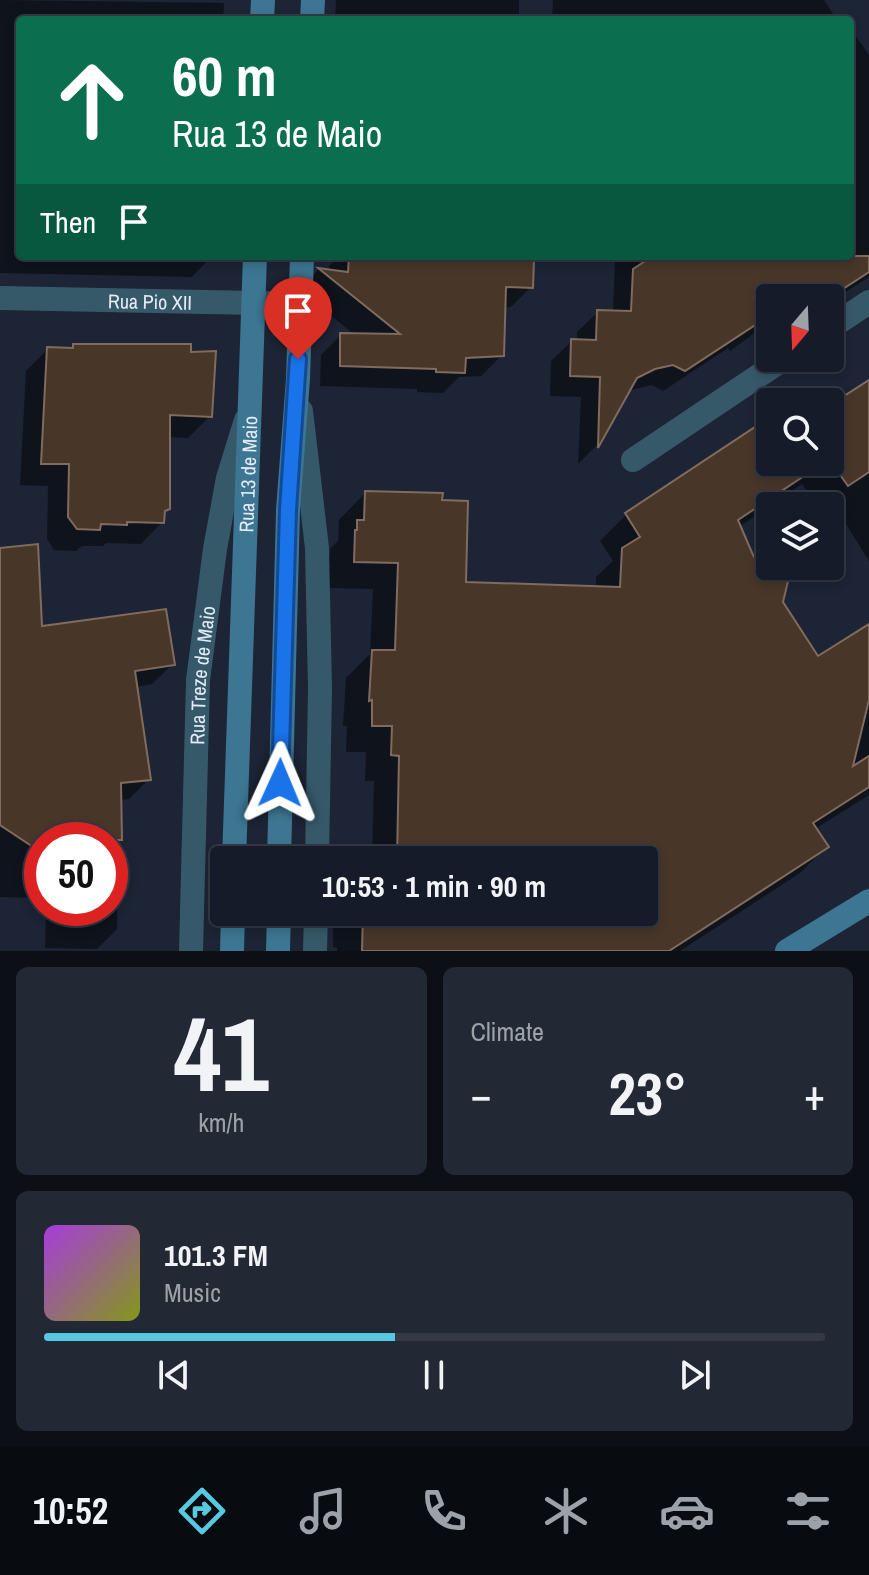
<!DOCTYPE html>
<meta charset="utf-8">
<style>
:root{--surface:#151b28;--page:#222834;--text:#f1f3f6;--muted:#9da1a8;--line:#343945;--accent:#56c9e1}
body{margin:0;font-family:"Archivo Narrow",sans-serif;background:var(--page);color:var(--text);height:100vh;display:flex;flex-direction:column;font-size:30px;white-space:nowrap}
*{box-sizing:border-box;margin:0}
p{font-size:26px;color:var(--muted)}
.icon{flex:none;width:44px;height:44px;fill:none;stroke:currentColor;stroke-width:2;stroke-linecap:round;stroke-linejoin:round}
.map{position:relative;height:951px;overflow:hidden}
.drawer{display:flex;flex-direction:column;gap:16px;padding:16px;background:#0c0f16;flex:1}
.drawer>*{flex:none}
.hud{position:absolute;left:16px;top:16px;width:838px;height:244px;border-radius:8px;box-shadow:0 4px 12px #0003,0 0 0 2px var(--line);background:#0b6e4f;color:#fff;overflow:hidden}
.needle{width:52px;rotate:199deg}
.fabs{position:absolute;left:756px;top:284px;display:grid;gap:16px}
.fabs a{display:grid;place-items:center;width:88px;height:88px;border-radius:8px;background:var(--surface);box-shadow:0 4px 12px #0003,0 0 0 2px var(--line);font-size:40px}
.speed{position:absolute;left:24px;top:822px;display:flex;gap:16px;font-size:40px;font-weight:700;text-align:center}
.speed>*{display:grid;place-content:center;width:104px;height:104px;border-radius:50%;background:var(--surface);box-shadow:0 4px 12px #0003,0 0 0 2px var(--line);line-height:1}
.speed .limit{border:12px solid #d22;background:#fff;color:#111}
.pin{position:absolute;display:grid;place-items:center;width:68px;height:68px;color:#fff;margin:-82px -34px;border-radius:50% 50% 50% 0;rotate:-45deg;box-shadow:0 0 8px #0007}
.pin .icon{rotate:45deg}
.me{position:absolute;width:88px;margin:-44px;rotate:1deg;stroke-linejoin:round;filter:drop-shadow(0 0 6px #0008)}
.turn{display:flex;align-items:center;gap:28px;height:168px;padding:0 24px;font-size:36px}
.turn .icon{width:104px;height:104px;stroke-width:2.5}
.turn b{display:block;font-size:56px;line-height:68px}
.then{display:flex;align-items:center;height:76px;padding:0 24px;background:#0003;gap:16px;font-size:30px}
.big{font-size:60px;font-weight:700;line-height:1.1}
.drawer .card{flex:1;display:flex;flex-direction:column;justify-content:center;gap:12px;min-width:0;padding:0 28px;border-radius:12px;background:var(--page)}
.drawer .dial{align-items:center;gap:0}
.dial b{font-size:104px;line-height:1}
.song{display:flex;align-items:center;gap:24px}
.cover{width:96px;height:96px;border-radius:12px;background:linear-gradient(135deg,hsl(280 70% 55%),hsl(70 70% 35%))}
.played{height:8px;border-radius:4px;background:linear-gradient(90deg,var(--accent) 45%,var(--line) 45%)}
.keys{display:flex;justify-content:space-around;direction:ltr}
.heat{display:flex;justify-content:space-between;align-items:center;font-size:44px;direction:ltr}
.drawer .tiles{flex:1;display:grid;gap:16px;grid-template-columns:1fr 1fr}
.card:last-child{grid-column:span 2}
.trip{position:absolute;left:210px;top:846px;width:448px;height:80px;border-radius:8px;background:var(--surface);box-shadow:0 4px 12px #0003,0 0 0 2px var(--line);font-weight:700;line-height:80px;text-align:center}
.tabs{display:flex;height:128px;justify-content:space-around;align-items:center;background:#080b10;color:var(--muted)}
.tabs .icon{width:56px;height:56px}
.tabs .active{color:var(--accent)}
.tabs b{font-size:36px;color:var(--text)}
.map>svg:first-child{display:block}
.shadow{fill:#0007}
.building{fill:#483629;stroke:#806b5e;stroke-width:2}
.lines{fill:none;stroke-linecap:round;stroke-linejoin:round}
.street{stroke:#36596a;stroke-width:24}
.secondary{stroke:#3c7692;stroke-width:24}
.route-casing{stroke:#114b97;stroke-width:20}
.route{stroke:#1a73e8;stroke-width:14}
.labels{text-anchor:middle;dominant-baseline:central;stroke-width:6;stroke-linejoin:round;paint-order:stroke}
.street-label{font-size:20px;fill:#e5ebf6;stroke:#131a2a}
</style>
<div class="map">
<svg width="869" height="951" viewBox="0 0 869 951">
<rect width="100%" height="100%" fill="#1c2435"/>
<g class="shadow">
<path d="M0 0 224 3 223 20H20V256H212L192 277 0 273Z"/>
<path d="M336 0H519V20H335Z"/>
<path d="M553 0H824L837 20H552Z"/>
<path d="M850 28 869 55V277L830 302V298H770V322L730 351 728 348 663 391 652 385 627 391 596 446 578 464 581 397 550 396 551 361 572 341H577V332L598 312H613L615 261 532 258 531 287 511 307H503L502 355 481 376 459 377 443 393 417 392V389L320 386 321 355 341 335H355L299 290 318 270 329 271V266L339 256H850Z"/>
<path d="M74 346 210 416 188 438 168 437V508L163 513 162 522 141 544 106 543 103 546H82L76 551 54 550 47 539 48 486 20 485 26 371 48 349 70 350Z"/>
<path d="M869 383V561L833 503 828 506H817L802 484 739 527 762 573 817 659 869 626V795L815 829 827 846 800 873 680 951H337V948L333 947V912H644V860H372L374 781H365L366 752H346L347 726H343L346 678 370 654 373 589 328 588 329 558 331 548 338 541 339 520 365 493 464 584 596 588V577L613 561 600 541 626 515 770 420V462H830V408Z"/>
<path d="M0 549 40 629 173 664 152 684 136 687 149 779 129 799 119 800 117 929 97 949 45 948 46 908H110V840H42V898L0 897Z"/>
</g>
<g class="building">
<path d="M349 256H485L534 260 533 288 506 287 504 356 466 358 465 373 436 372V369L340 366V333L400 334 318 268 348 272Z"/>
<path d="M653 256H869V272L829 298H755L769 316 685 371 673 365 655 369 637 378 598 448 600 377 570 376 571 339 596 340 597 310 631 311 633 269Z"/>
<path d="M73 344H191V352L216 351 212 417 170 415V509L165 511 164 523 127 522V525L101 524 100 530 77 529 68 517 69 464H41L47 347 73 348Z"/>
<path d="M869 380V472L848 486 830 461V405Z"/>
<path d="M770 417V462H825L738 520 753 555 763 571 789 577 783 602 818 656 869 624V700L853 766 869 756V787L813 823 829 847 669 951H362L363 912H644V860H397L399 756 391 755 392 726H372V700L369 701 372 650H395L398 563 354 562 355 530H357V520H364L365 491 443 493 442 500 468 501 466 582 620 587 622 548 640 537 625 513Z"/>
<path d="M38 544 42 626 166 609 175 665 135 671 151 780 121 783 122 840H42V853L0 825V548Z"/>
</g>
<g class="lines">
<g class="street">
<path id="s1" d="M0 298 300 304"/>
<path d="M830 328 869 302"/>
<path d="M301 411 317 548 320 689 317 860"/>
<path d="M633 460 785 358"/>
<path id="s2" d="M191 951 198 680 215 549 228 478 246 420"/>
<path d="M315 951 316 912"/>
</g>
<g class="secondary">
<path d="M262 20 263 0"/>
<path d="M312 20 313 0"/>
<path id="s3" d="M234 860 255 256"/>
<path d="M279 860 288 510 298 379 302 256"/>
<path d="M232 951 233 912"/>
<path d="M278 951 279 912"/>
<path d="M787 951 869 901"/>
</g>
</g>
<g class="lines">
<g class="route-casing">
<path id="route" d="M280 783 288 510 298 359"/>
</g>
<use href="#route" class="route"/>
</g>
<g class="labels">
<g class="street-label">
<text stroke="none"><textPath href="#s1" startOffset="150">Rua Pio XII</textPath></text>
<text stroke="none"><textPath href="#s3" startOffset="386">Rua 13 de Maio</textPath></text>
<text stroke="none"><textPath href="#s2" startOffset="276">Rua Treze de Maio</textPath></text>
</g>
</g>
</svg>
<div class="fabs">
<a><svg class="needle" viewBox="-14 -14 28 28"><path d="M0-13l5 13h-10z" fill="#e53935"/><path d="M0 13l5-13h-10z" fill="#9da1a8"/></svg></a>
<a><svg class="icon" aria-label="search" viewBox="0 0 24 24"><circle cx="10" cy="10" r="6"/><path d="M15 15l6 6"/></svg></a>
<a><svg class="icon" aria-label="layers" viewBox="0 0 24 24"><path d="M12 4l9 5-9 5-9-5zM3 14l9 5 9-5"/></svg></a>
</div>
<div class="speed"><div class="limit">50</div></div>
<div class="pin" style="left:298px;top:359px;background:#d93025"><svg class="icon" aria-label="arrive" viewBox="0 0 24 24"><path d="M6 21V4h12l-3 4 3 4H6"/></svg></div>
<svg class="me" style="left:280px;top:783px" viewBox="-20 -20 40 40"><path d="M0-17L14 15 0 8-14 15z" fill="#1a73e8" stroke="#fff" stroke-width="4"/></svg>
<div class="trip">10:53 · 1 min · 90 m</div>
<div class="hud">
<div class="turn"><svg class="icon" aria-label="ahead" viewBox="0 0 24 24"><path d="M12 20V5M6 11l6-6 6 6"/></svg><div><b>60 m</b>Rua 13 de Maio</div></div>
<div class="then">Then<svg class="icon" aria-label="arrive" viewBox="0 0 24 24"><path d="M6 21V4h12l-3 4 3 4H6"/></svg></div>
</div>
</div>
<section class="drawer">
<div class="tiles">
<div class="card dial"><b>41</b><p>km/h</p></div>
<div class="card"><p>Climate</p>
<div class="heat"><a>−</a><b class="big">23°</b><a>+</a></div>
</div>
<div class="card">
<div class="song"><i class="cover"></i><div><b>101.3 FM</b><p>Music</p></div></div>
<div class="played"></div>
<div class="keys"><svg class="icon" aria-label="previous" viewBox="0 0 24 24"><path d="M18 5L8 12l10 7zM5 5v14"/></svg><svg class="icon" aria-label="pause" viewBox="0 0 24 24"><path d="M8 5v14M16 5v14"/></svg><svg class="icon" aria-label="next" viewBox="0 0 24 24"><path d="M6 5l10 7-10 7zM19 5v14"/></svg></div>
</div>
</div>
</section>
<nav class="tabs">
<b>10:52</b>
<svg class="icon active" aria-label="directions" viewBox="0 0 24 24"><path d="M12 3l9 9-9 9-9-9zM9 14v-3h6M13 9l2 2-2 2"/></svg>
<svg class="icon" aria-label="music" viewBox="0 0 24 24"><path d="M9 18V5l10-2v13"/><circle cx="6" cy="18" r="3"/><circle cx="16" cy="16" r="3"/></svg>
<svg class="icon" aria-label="phone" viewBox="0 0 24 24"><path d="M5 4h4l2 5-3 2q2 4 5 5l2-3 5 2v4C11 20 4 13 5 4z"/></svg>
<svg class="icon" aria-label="climate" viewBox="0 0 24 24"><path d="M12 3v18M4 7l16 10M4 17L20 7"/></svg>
<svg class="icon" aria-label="car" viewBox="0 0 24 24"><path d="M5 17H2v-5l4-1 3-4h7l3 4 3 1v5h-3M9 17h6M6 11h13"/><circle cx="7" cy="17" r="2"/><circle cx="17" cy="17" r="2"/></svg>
<svg class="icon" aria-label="filters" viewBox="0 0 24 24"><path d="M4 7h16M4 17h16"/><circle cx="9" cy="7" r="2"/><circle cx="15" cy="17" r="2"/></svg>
</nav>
